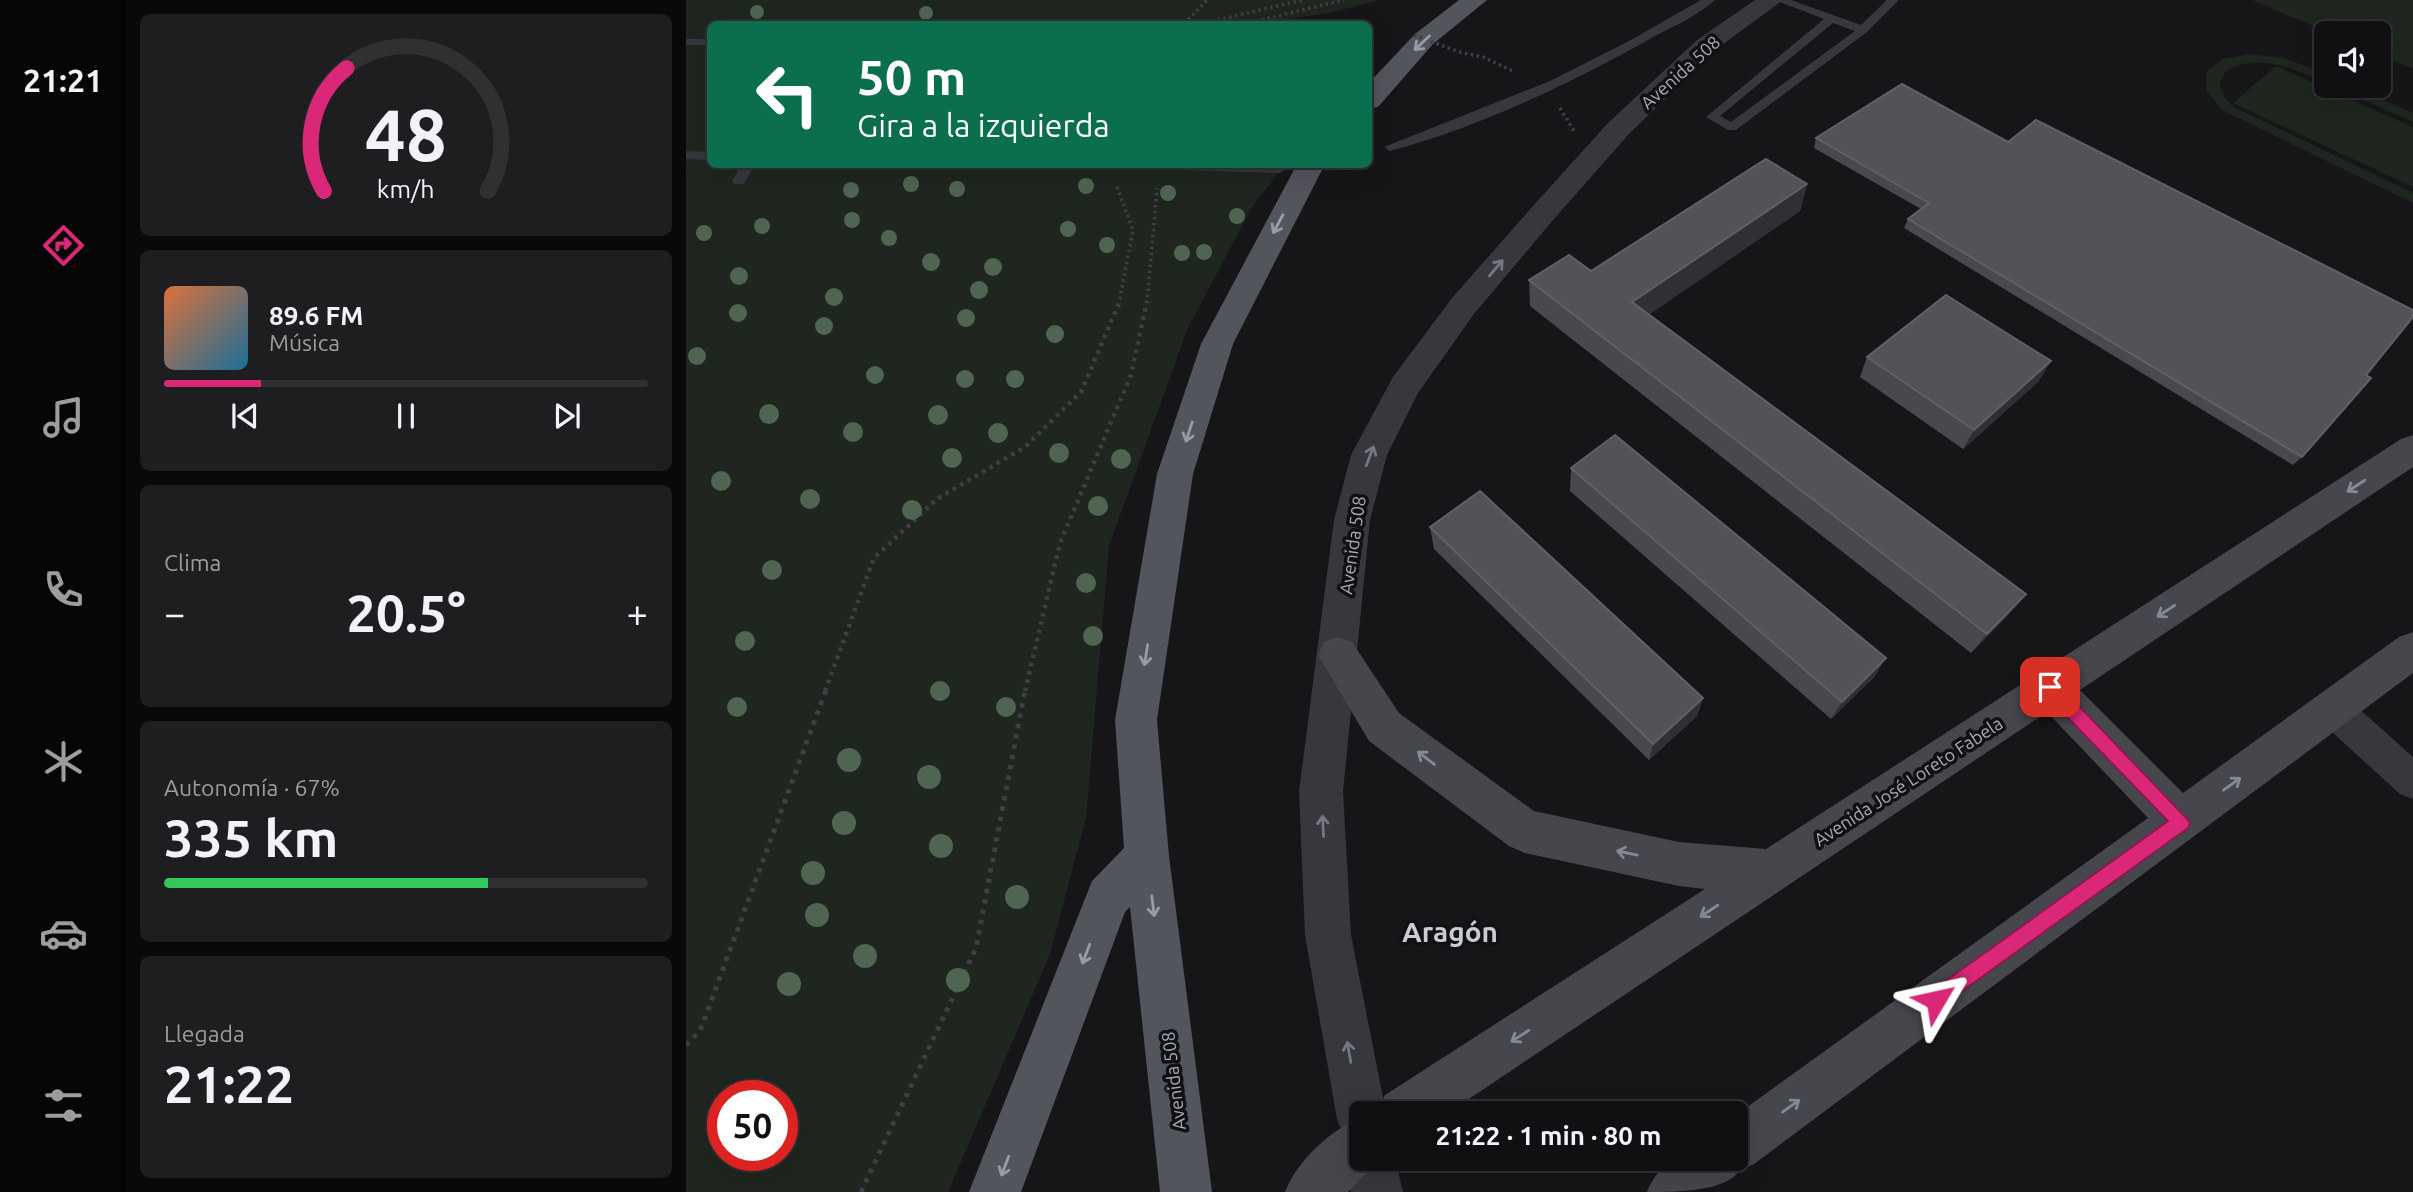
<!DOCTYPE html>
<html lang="es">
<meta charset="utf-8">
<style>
:root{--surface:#101012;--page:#1e1e20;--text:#f1f3f6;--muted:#9c9d9f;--line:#303032;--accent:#db2777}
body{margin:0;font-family:Ubuntu,sans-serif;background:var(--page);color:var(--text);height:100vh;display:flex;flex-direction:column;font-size:26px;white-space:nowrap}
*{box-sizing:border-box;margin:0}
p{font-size:23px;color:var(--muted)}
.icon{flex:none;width:38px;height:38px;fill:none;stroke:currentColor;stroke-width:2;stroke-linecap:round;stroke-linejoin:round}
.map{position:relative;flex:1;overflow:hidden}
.sheet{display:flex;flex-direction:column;gap:14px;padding:14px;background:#09090a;width:560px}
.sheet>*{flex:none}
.top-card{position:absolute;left:21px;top:21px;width:665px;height:147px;border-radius:10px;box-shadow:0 7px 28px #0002,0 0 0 2px var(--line);background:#0b6e4f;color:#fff;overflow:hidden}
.tools{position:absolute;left:1628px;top:21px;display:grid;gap:14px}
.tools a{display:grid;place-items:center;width:77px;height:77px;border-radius:10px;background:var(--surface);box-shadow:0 7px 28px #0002,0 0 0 2px var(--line);font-size:35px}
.speed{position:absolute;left:21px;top:1080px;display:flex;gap:14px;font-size:35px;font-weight:700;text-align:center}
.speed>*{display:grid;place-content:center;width:91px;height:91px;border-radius:50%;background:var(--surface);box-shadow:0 7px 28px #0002,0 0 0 2px var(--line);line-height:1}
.speed .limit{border:10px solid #d22;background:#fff;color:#111}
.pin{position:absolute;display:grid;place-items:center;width:60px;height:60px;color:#fff;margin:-30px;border-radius:14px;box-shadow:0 4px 10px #0006}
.me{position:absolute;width:77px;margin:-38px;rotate:54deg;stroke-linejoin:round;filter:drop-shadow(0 0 5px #0008)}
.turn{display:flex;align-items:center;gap:24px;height:147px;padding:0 35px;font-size:32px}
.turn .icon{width:91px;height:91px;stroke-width:2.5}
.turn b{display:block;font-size:49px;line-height:60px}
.big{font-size:52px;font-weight:600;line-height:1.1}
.sheet .tile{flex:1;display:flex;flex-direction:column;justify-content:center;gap:10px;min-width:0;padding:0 24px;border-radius:10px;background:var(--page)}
.sheet .dial{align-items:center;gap:0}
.dial svg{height:182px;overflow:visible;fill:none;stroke:var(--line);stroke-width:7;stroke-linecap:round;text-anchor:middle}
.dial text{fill:var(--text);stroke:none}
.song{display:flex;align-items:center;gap:21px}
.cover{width:84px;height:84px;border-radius:10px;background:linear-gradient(135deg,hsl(20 70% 55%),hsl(200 70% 35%))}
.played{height:7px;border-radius:4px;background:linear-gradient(90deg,var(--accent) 20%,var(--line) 20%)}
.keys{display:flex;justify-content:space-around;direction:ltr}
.heat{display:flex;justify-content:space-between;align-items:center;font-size:38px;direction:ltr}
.charge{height:10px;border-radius:5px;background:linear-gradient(90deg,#34c759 67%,var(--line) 0)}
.trip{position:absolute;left:663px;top:1101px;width:399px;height:70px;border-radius:10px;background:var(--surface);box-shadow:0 7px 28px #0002,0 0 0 2px var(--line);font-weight:600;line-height:70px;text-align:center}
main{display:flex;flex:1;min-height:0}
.tab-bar{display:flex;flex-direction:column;width:126px;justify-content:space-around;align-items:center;background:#060607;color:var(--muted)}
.tab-bar .icon{width:49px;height:49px}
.tab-bar .active{color:var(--accent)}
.tab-bar b{font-size:32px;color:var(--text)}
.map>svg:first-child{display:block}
.green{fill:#1e261f;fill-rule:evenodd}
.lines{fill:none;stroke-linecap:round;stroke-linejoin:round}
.path-far2{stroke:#3d3f44;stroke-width:3.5;stroke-dasharray:2.5 3.5;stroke-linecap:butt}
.path-far1{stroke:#3d3f44;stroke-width:4.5;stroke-dasharray:3.5 5;stroke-linecap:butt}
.path{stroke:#3d3f44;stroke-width:5;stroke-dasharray:4.5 6;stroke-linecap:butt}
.service{fill:#37383d;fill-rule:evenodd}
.minor{fill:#37383d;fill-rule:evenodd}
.tertiary{fill:#37383d;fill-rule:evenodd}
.secondary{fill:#45474d;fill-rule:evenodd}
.primary{fill:#53555c;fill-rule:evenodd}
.path-bridge{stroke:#3d3f44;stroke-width:3.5;stroke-dasharray:2.5 3.5;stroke-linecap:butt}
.tree{fill:#506452}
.wall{fill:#47494d}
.shaded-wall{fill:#2f3033}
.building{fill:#525359;stroke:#5f6168;stroke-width:2}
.oneway{stroke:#979ba6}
.oneway2{stroke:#757881}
.oneway3{stroke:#858993}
.route{fill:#db2777;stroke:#8e194d;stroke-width:2}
.labels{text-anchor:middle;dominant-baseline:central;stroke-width:7;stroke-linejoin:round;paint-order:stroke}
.street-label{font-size:18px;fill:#a8adb8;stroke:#111113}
.near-district-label{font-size:28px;font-weight:bold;fill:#c9ccd4;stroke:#111113}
</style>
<main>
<nav class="tab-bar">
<b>21:21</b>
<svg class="icon active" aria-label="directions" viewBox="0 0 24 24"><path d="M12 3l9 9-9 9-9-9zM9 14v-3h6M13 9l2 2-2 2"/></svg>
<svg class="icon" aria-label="music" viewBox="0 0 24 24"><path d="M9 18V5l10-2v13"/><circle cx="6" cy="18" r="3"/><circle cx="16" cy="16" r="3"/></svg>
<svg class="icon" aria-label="phone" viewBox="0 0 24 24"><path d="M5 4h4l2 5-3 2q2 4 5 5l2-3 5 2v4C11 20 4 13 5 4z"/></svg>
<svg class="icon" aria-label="climate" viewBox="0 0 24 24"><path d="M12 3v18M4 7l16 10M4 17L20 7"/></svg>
<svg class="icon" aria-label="car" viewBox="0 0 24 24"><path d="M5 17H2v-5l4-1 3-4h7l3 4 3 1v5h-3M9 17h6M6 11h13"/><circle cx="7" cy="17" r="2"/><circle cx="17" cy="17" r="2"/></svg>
<svg class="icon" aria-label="filters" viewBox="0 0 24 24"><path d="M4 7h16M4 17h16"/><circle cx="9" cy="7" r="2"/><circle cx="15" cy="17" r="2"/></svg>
</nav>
<section class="sheet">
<div class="tile dial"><svg viewBox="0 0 100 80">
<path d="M14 69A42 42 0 1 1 86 69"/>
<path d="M14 69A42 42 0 0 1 24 15" stroke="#db2777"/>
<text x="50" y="56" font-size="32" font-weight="700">48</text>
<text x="50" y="72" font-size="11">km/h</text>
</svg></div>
<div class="tile">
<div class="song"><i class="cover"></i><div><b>89.6 FM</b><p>Música</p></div></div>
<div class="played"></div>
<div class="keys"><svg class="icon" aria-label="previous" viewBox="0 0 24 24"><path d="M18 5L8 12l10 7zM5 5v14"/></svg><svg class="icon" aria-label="pause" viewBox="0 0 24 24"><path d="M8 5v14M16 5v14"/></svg><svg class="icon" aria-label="next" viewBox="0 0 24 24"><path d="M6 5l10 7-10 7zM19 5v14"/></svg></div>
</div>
<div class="tile"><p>Clima</p>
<div class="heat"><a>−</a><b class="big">20.5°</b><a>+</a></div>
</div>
<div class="tile"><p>Autonomía · 67%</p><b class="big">335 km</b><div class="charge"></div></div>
<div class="tile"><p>Llegada</p><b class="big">21:22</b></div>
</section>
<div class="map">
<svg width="1727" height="1192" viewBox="0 0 1727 1192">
<rect width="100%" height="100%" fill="#161618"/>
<g class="green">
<path d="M0 0H693L644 13 566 24H24V164L598 165 565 209 502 328 423 546 400 818 364 954 262 1192H0ZM37 1096H96V1155H37Z"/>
<path d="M1566 0H1727V69L1692 54V33H1644Z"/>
<path d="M1564 54 1597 58 1640 74V83C1608 69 1573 52 1540 71L1533 84 1540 99 1548 107 1727 193V203L1536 110 1520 90V72L1536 59Z"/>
<path d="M1590 66 1727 127V187L1547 103Z"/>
<path d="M1646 86H1665L1727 113V122Z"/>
</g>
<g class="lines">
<g class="path-far2">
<path d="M498 24 521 0"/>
<path d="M514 24 617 0"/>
<path d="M558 24 658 0"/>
<path d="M773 52 797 57 829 72"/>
<path d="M874 108 888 131"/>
<path d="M431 187 447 230 433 303"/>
<path d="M461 303 471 188"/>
</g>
<g class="path-far1">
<path d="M139 691 188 558 251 499 339 447 395 392 434 301"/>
<path d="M339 691 374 543 445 375 461 301"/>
</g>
<g class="path">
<path d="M0 1045 14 1031 140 690"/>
<path d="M175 1192 290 948 339 690"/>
</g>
<g class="service">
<path d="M1015 0H1029C1013 15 988 26 969 36 886 83 796 126 704 151L698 147 864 81 943 41Z"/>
<path d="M1089 0H1105L1175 25 1201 0H1213L1181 32 1050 130H1042L1020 117 1138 19ZM1147 23 1169 31 1045 122 1034 116Z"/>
<rect x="0" y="39" width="24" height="6"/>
<path d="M0 151 24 152V160L0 159Z"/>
<path d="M56 164H69L58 184H48L46 181Z"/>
<path d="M430 164H583L594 165 600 169 594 173 436 168Z"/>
</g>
<path class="minor" d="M1648 694 1661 698 1727 757V799L1714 794 1635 722 1630 710 1635 698Z"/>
<path class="tertiary" d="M1069 0H1097L1029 50 942 135 867 220 788 314 732 393 701 455 684 520 657 791 665 935 700 1113H676V1158H709L717 1192H665L657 1158 665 1140 658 1137 651 1119 619 935 613 791 648 520 665 455 707 377 766 298 847 206 922 123 1011 40Z"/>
<g class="secondary">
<path d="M1727 435V467L1394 690 1497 793 1713 637 1727 632V673L1068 1164 1054 1170C1040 1192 989 1192 961 1192 979 1148 1010 1158 1050 1158V1115L1462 818 1361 712 762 1113H692L699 1095 1019 889 993 886 839 853 823 846 683 741 632 655 638 642 652 637 666 642 713 713 848 811 993 842 1080 849 1715 439Z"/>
<path d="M676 1117V1158H695L662 1192H599C611 1161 645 1129 676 1117Z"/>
</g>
<g class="primary">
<path d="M773 0H801L747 44 692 107 682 109V84L729 34Z"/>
<path d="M611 164H639L547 344 507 474 471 720 483 856 526 1192H474L444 907 439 912 335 1192H283L406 881 438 848 429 720 471 474 515 344Z"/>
</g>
<path class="path-bridge" d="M728 35 773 52"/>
</g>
<g class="tree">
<circle cx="71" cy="12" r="7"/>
<circle cx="240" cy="13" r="7"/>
<circle cx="225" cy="184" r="8"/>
<circle cx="400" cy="186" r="8"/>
<circle cx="271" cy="189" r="8"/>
<circle cx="165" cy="190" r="8"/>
<circle cx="482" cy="193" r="8"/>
<circle cx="551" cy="216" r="8"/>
<circle cx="166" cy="220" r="8"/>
<circle cx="76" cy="226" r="8"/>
<circle cx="382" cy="229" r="8"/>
<circle cx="18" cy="233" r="8"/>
<circle cx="203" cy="238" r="8"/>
<circle cx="421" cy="245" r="8"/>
<circle cx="518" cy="252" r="8"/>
<circle cx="496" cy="253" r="8"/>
<circle cx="245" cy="262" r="9"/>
<circle cx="307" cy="267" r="9"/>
<circle cx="53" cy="276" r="9"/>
<circle cx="293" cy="290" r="9"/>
<circle cx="148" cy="297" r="9"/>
<circle cx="52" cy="313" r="9"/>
<circle cx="280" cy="318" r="9"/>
<circle cx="138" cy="326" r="9"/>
<circle cx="369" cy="334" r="9"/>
<circle cx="11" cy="356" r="9"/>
<circle cx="189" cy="375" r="9"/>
<circle cx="279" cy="379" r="9"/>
<circle cx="329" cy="379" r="9"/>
<circle cx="83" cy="414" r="10"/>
<circle cx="252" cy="415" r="10"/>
<circle cx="167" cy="432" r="10"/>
<circle cx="312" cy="433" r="10"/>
<circle cx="373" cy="453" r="10"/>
<circle cx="266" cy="458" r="10"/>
<circle cx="435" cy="459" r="10"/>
<circle cx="35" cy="481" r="10"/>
<circle cx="124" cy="499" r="10"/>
<circle cx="412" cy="506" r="10"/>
<circle cx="226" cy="510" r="10"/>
<circle cx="86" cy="570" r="10"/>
<circle cx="400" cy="583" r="10"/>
<circle cx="407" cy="636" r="10"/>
<circle cx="59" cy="641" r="10"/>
<circle cx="254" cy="691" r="10"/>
<circle cx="51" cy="707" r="10"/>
<circle cx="320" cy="707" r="10"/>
<circle cx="163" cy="760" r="12"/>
<circle cx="243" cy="777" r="12"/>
<circle cx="158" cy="823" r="12"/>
<circle cx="255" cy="846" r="12"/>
<circle cx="127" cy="873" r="12"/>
<circle cx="331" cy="897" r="12"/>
<circle cx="131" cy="915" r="12"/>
<circle cx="179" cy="956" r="12"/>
<circle cx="272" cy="980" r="12"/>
<circle cx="103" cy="984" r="12"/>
</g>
<g class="wall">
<path d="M1216 84 1616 457 1607 465 1218 228 1222 219 1235 209 1128 148 1130 138Z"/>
<path d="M1121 184 1114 211 963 314 1323 614 1285 653 844 306 843 280 905 271Z"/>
<path d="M1181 357 1353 381 1277 449 1174 377Z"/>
<path d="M885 468 1200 658 1188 677 1145 719 884 491Z"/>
<path d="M744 527 1017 698 1011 716 963 760 748 549Z"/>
</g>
<g class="shaded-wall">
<path d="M1121 184 1114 211 944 328 946 302Z"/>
<path d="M1365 361 1353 381 1277 449 1288 430Z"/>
<path d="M1340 594 1323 614 1285 653 1301 634Z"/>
<path d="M1200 658 1188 677 1145 719 1156 702Z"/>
<path d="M1017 698 1011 716 963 760 967 744Z"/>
</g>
<g class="building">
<path d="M1216 84 1322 142 1350 120 1727 310V317L1680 375 1685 378 1616 457 1222 219 1243 203 1130 138Z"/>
<path d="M1080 159 1121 184 946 302 1340 594 1301 634 843 280 883 255 905 271Z"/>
<path d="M1260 295 1365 361 1288 430 1181 357Z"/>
<path d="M929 435 1200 658 1156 702 885 468Z"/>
<path d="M794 491 1017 698 967 744 744 527Z"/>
</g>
<defs><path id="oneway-shaft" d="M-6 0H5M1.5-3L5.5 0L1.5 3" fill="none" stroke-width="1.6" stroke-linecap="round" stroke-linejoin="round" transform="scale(1.75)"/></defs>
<g class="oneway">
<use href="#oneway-shaft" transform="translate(736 43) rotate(136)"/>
<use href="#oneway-shaft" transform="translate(592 224) rotate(118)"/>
<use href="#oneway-shaft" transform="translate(503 432) rotate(108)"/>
<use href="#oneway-shaft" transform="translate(460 655) rotate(99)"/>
<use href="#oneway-shaft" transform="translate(467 906) rotate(83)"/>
<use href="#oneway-shaft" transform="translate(400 954) rotate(111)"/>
<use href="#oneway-shaft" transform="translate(319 1166) rotate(111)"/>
</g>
<g class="oneway2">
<use href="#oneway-shaft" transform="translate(810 268) rotate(-50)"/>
<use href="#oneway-shaft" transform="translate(684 456) rotate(-69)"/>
<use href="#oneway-shaft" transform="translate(637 826) rotate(-93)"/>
<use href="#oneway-shaft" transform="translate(663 1052) rotate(-100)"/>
</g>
<g class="oneway3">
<use href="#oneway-shaft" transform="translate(1670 486) rotate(147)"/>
<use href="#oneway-shaft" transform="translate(1480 611) rotate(147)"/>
<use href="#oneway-shaft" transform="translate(740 758) rotate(-143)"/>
<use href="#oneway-shaft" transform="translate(1546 784) rotate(-36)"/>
<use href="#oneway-shaft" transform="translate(941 853) rotate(-168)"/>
<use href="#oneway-shaft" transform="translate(1023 911) rotate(147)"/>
<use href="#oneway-shaft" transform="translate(834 1036) rotate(147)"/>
<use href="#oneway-shaft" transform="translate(1105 1106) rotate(-36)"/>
</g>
<path class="route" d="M1364 680 1370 682 1504 822 1502 828 1250 1010 1243 1007 1240 1000 1243 993 1482 821 1358 693 1356 687 1358 682Z"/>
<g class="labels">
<g class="street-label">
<text transform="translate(994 72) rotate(-42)">Avenida 508</text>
<text transform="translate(666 545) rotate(-82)">Avenida 508</text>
<text transform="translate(1222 781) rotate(-33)">Avenida José Loreto Fabela</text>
<text transform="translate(487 1081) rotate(-97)">Avenida 508</text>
</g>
<g class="near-district-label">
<text x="764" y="931">Aragón</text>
</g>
</g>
</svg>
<div class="tools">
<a><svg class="icon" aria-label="sound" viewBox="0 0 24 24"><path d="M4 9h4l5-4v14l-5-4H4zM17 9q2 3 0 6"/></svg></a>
</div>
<div class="speed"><div class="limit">50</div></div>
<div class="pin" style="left:1364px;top:687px;background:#d93025"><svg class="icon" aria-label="arrive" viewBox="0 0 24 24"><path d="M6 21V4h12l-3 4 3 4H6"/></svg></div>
<svg class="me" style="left:1250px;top:1000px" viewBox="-20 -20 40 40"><path d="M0-17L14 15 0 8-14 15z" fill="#db2777" stroke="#fff" stroke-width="4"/></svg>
<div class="trip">21:22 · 1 min · 80 m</div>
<div class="top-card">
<div class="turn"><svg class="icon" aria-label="left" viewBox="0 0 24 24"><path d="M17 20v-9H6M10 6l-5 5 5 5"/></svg><div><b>50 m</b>Gira a la izquierda</div></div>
</div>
</div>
</main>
